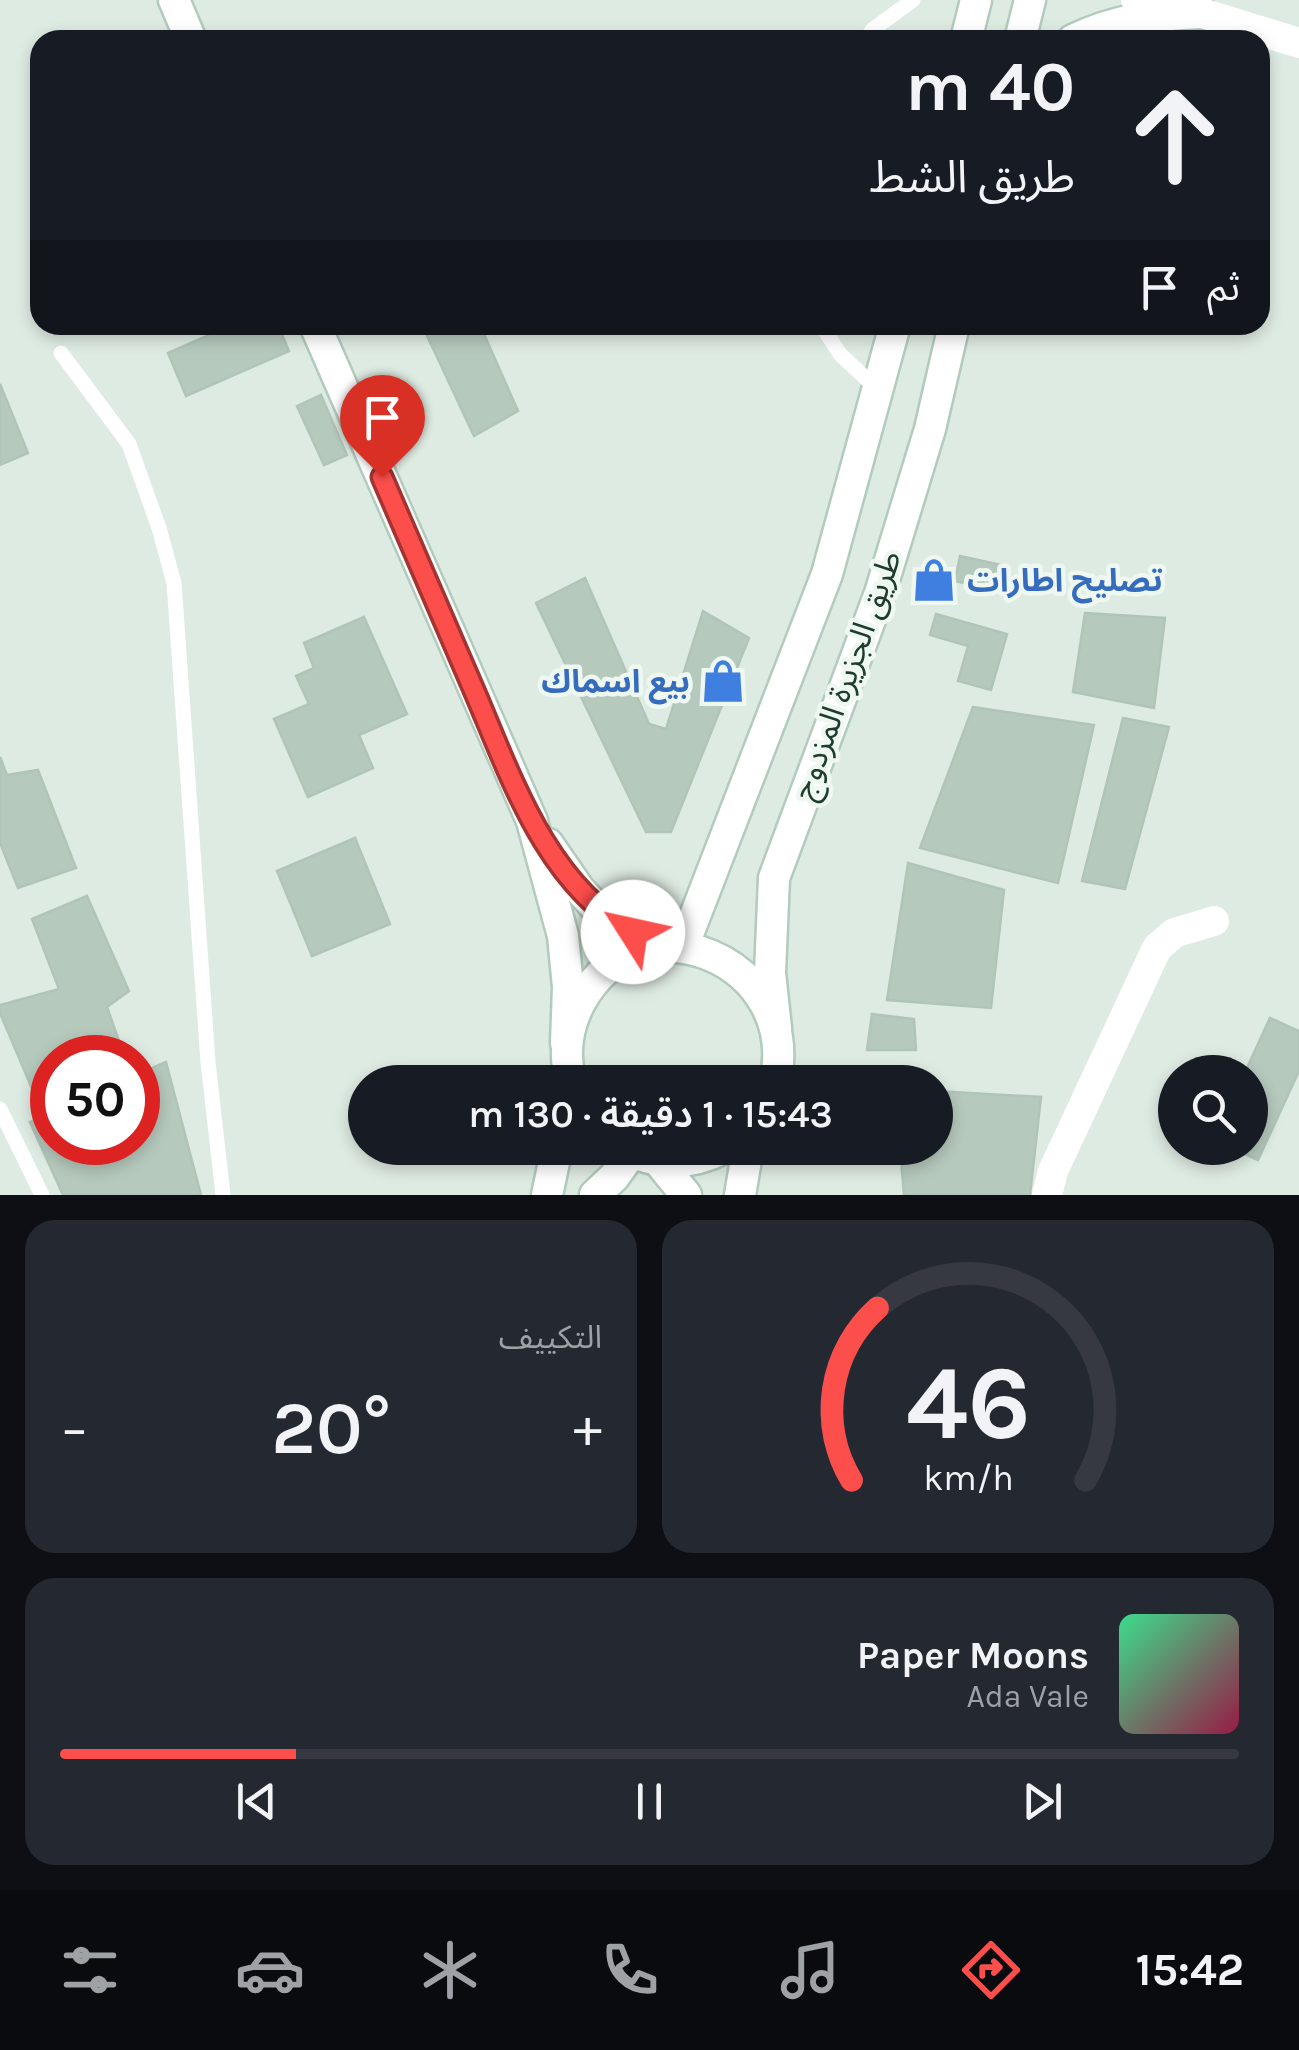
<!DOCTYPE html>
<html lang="ar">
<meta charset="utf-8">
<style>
:root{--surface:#171b24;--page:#242831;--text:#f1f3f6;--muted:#9ea1a6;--line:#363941;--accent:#fc4e4b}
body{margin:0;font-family:Karla,"Noto Sans Arabic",sans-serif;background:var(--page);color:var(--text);direction:rtl;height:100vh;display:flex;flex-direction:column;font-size:38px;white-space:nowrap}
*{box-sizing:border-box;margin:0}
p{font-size:32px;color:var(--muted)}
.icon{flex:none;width:55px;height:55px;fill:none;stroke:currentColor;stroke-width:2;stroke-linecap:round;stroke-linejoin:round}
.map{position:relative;height:1195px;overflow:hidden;direction:ltr}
.drawer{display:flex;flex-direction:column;gap:25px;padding:25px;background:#0d0f14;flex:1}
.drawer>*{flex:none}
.guide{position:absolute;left:30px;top:30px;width:1240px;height:305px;border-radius:30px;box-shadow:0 5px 15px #0003;direction:rtl;background:#171b24;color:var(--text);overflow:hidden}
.tools{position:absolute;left:1158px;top:1055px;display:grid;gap:20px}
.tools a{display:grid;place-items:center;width:110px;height:110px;border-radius:50%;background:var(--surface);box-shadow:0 5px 15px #0003;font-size:50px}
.speed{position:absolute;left:30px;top:1035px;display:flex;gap:20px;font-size:50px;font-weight:700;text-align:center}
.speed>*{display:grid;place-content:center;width:130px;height:130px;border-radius:50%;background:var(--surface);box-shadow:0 5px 15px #0003;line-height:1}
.speed .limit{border:15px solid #d22;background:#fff;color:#111}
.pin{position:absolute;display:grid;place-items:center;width:85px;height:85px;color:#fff;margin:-102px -42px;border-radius:50% 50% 50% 0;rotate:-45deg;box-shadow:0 0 10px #0007}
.pin .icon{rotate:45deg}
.me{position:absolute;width:110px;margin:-55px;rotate:305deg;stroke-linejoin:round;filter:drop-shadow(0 0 8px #0008)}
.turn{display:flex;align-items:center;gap:35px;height:210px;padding:0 30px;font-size:45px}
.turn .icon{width:130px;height:130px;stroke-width:2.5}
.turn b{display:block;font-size:70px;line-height:85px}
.then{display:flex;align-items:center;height:95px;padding:0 30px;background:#0003;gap:20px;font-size:38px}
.big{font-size:75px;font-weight:600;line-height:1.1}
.drawer .widget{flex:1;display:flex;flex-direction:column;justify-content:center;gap:15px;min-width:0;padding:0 35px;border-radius:30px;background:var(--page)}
.drawer .dial{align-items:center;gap:0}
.dial svg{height:260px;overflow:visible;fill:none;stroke:var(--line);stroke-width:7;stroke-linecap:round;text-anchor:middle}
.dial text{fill:var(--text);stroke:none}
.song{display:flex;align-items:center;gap:30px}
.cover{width:120px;height:120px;border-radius:15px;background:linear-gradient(135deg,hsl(150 70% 55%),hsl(340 70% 35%))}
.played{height:10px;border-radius:5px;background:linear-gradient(90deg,var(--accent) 20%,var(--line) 20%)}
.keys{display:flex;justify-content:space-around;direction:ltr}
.heat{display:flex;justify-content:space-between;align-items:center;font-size:55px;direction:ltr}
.drawer .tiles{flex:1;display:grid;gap:25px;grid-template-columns:1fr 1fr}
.widget:last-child{grid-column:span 2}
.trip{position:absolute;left:348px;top:1065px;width:605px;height:100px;border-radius:50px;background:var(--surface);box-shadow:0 5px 15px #0003;font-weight:600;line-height:100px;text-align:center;direction:rtl}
.dock{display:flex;height:160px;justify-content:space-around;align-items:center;background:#090b0e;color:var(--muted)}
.dock .icon{width:70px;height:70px}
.dock .on{color:var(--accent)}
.dock b{font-size:45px;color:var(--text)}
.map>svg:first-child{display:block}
.building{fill:#b6c9bd;stroke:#b0c5b8;stroke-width:2.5}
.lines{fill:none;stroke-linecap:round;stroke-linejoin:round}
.secondary-casing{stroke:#b1cbbc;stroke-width:35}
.lane{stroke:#fff;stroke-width:15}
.street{stroke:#fff;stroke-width:30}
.secondary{stroke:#fff;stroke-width:30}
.route-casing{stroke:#a43331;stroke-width:25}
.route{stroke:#fc4e4b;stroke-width:18}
.labels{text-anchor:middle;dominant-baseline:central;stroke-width:9;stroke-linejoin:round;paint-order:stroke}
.shop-label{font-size:32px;font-weight:bold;fill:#366cbe;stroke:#eff7f1;text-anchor:start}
.street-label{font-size:32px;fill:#1e3c2d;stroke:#eff7f1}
</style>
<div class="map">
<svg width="1299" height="1195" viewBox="0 0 1299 1195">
<rect width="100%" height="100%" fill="#deebe2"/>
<g class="building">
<path d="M232 325H278L289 351 186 396 168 353Z"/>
<path d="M422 325H480L518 411 474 436Z"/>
<path d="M0 384 28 453 0 465Z"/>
<path d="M321 395 347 455 324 465 297 406Z"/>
<path d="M960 556 1001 565 995 590 955 581Z"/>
<path d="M585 578 649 724 666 729 703 611 749 638 671 832H646L536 603Z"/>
<path d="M1085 613 1165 618 1154 708 1073 692Z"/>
<path d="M936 614 1007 634 991 690 958 681 968 646 930 635Z"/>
<path d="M364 617 407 714 359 735 373 768 308 797 274 719 309 704 296 676 314 668 304 643Z"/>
<path d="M973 707 1094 725 1058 883 920 848Z"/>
<path d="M1123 718 1169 727 1125 889 1082 881Z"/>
<path d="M0 757 7 775 38 770 76 868 18 888 0 843Z"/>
<path d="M355 838 390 924 312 956 277 871Z"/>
<path d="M908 863 1004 890 991 1008 887 1000Z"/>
<path d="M87 896 129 991 107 1007 125 1058H52V1099L39 1105 0 1013V1005L59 989 32 919Z"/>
<path d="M872 1014 914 1019 916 1050H867Z"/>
<path d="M1270 1018 1299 1031V1071L1258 1160 1232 1148H1250V1072H1245Z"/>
<path d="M166 1062 201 1195H63L30 1122 52 1112V1142H138V1074Z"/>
<path d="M935 1091 1041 1097 1030 1195H904L900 1148H935Z"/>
</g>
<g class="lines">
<g class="secondary-casing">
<g id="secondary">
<path d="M174 0 191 40"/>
<path d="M966 40 976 0"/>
<path d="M1020 40 1030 0"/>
<path d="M1073 40C1116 19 1155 15 1202 13"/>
<path d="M315 325 532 821 563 936 568 987 566 1043"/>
<path d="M548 844 579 889 603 915 663 947"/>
<path d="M683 947 827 574 895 325"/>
<path d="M776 1028 770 973 774 878 880 593 930 429 954 325"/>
<path d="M571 1082C563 1055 567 1026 581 1001 641 892 803 962 775 1082"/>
<path d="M623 1148C656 1165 690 1166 724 1148"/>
<path d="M660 1163 686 1195"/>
<path d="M547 1195 557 1148"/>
<path d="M595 1195 614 1177 632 1152"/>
<path d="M740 1195 748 1148"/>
</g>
</g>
<g class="lane">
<path d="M867 40 872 30 913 0"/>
<path d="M821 325 840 354 878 390"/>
<path d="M61 353 129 444 159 528 174 583 208 1062 223 1195"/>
<path d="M0 1109 42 1195"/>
</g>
<g class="street">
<path d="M1136 0 1202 13 1299 43"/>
<path d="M1047 1195 1053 1171 1157 948 1174 933 1214 921"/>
</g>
<use href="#secondary" class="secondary"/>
</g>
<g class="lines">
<g class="route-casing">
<path id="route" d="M382 477C411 545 441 613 470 681 509 770 543 882 633 932"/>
</g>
<use href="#route" class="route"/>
</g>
<defs>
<g id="shop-bare" transform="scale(3.45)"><path d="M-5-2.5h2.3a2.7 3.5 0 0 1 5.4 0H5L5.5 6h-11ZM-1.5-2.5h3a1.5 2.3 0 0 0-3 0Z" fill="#3f7fe0" stroke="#eff7f1" stroke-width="2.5" paint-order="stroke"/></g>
</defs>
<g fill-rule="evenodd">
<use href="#shop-bare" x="934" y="580"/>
<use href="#shop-bare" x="723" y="681"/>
</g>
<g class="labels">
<g class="shop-label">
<text x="967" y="580">تصليح اطارات</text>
<text x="690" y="681" text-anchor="end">بيع اسماك</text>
</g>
<g class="street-label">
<text transform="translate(847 675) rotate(-70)">طريق الجزيرة المزدوج</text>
</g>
</g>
</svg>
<div class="tools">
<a><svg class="icon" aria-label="search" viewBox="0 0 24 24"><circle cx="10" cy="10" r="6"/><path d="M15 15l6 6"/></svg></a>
</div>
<div class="speed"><div class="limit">50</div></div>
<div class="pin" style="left:382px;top:477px;background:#d93025"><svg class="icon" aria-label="arrive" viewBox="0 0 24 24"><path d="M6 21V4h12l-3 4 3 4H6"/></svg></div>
<svg class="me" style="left:633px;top:932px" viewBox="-20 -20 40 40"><circle r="19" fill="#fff"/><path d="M0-13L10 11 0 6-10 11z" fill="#fc4e4b"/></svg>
<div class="trip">15:43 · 1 دقيقة · 130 m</div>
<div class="guide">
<div class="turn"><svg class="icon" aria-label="ahead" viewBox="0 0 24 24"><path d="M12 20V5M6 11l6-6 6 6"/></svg><div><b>40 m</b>طريق الشط</div></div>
<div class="then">ثم<svg class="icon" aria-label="arrive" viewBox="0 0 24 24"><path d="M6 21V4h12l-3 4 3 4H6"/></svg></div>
</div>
</div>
<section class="drawer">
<div class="tiles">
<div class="widget dial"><svg viewBox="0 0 100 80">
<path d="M14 69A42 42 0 1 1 86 69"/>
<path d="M14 69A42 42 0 0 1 22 16" stroke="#fc4e4b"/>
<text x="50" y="56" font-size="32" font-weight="700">46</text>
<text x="50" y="72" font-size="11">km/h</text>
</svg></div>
<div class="widget"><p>التكييف</p>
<div class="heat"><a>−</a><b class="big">20°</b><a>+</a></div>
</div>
<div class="widget">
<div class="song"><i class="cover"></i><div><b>Paper Moons</b><p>Ada Vale</p></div></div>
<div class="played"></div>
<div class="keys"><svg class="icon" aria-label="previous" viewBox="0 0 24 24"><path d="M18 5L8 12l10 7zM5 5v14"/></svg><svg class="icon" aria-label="pause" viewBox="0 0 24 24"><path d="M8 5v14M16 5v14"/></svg><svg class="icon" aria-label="next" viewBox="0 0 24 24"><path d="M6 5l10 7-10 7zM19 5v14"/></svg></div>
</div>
</div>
</section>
<nav class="dock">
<b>15:42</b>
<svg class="icon on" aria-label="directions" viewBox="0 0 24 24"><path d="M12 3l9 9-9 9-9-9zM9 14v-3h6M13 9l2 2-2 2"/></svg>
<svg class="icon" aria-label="music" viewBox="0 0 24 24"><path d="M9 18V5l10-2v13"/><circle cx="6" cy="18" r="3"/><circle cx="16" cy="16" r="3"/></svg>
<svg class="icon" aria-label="phone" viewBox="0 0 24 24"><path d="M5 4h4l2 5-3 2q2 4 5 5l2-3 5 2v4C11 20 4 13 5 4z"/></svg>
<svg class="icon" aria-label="climate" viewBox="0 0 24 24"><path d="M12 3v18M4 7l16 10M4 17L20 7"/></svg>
<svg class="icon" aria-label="car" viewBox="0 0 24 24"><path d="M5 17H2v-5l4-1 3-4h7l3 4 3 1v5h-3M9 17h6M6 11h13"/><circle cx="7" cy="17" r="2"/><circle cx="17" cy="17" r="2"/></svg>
<svg class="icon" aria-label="filters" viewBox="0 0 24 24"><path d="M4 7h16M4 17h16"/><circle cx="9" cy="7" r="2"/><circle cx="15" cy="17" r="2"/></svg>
</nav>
